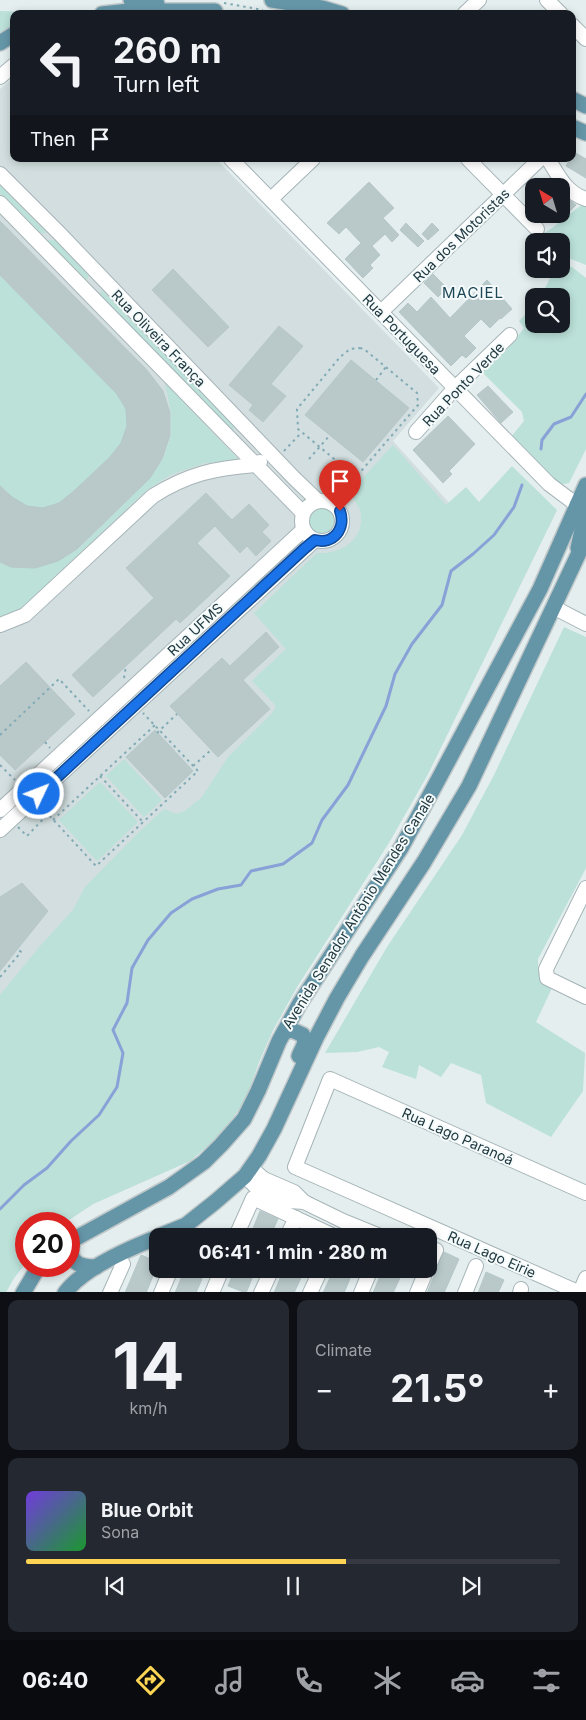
<!DOCTYPE html>
<meta charset="utf-8">
<style>
:root{--surface:#171b24;--page:#242831;--text:#f1f3f6;--muted:#9ea1a6;--line:#363941;--accent:#fdd554}
body{margin:0;font-family:Inter,sans-serif;background:var(--page);color:var(--text);height:100vh;display:flex;flex-direction:column;font-size:19px;white-space:nowrap}
*{box-sizing:border-box;margin:0}
p{font-size:16px;color:var(--muted)}
.icon{flex:none;width:28px;height:28px;fill:none;stroke:currentColor;stroke-width:2;stroke-linecap:round;stroke-linejoin:round}
.map{position:relative;height:1292px;overflow:hidden}
.side{display:flex;flex-direction:column;gap:8px;padding:8px;background:#0d0f14;flex:1}
.side>*{flex:none}
.guide{position:absolute;left:10px;top:10px;width:566px;height:152px;border-radius:10px;box-shadow:0 2px 8px #0003;background:#171b24;color:var(--text);overflow:hidden}
.needle{width:32px;rotate:322deg}
.controls{position:absolute;left:525px;top:178px;display:grid;gap:10px}
.controls a{display:grid;place-items:center;width:45px;height:45px;border-radius:10px;background:var(--surface);box-shadow:0 2px 8px #0003;font-size:25px}
.speed{position:absolute;left:15px;top:1212px;display:flex;gap:10px;font-size:25px;font-weight:700;text-align:center}
.speed>*{display:grid;place-content:center;width:65px;height:65px;border-radius:50%;background:var(--surface);box-shadow:0 2px 8px #0003;line-height:1}
.speed .limit{border:8px solid #d22;background:#fff;color:#111}
.pin{position:absolute;display:grid;place-items:center;width:42px;height:42px;color:#fff;margin:-51px -21px;border-radius:50% 50% 50% 0;rotate:-45deg;box-shadow:0 0 5px #0007}
.pin .icon{rotate:45deg}
.me{position:absolute;width:55px;margin:-28px;rotate:47deg;stroke-linejoin:round;filter:drop-shadow(0 0 4px #0008)}
.turn{display:flex;align-items:center;gap:18px;height:105px;padding:0 20px;font-size:22px}
.turn .icon{width:65px;height:65px;stroke-width:2.5}
.turn b{display:block;font-size:35px;line-height:42px}
.then{display:flex;align-items:center;height:48px;padding:0 20px;background:#0003;gap:10px;font-size:19px}
.big{font-size:38px;font-weight:700;line-height:1.1}
.side .card{flex:1;display:flex;flex-direction:column;justify-content:center;gap:8px;min-width:0;padding:0 18px;border-radius:10px;background:var(--page)}
.side .dial{align-items:center;gap:0}
.dial b{font-size:65px;line-height:1}
.song{display:flex;align-items:center;gap:15px}
.cover{width:60px;height:60px;border-radius:8px;background:linear-gradient(135deg,hsl(260 70% 55%),hsl(130 70% 35%))}
.played{height:5px;border-radius:2px;background:linear-gradient(90deg,var(--accent) 60%,var(--line) 60%)}
.keys{display:flex;justify-content:space-around;direction:ltr}
.heat{display:flex;justify-content:space-between;align-items:center;font-size:28px;direction:ltr}
.side .tiles{flex:1;display:grid;gap:8px;grid-template-columns:1fr 1fr}
.card:last-child{grid-column:span 2}
.trip{position:absolute;left:149px;top:1228px;width:288px;height:50px;border-radius:10px;background:var(--surface);box-shadow:0 2px 8px #0003;font-weight:700;line-height:50px;text-align:center}
.tab-bar{display:flex;height:80px;justify-content:space-around;align-items:center;background:#090b0e;color:var(--muted)}
.tab-bar .icon{width:35px;height:35px}
.tab-bar .selected{color:var(--accent)}
.tab-bar b{font-size:22px;color:var(--text)}
.map>svg:first-child{display:block}
.built{fill:#d2dedf}
.green{fill:#bbe1d9}
.lines{fill:none;stroke-linecap:round;stroke-linejoin:round}
.stream{stroke:#88a2d8;stroke-width:3}
.building{fill:#b9c9ca;stroke:#b6c7c9}
.minor-casing{stroke:#a6b4b8;stroke-width:16}
.major-casing{stroke:#c1c8ca;stroke-width:18}
.path{stroke:#82aab5;stroke-width:2;stroke-dasharray:2.5 4;stroke-linecap:butt}
.minor{stroke:#fff;stroke-width:14}
.major{stroke:#6596a8;stroke-width:15}
.route-casing{stroke:#114b97;stroke-width:12}
.route{stroke:#1a73e8;stroke-width:9}
.labels{text-anchor:middle;dominant-baseline:central;stroke-width:4;stroke-linejoin:round;paint-order:stroke}
.street-label{font-size:14px;fill:#213a42;stroke:#f5fafa}
.neighbourhood-label{font-size:15px;letter-spacing:1px;fill:#1b4656;stroke:#f5fafa}
</style>
<div class="map">
<svg width="586" height="1293" viewBox="0 0 586 1293">
<rect width="100%" height="100%" fill="#e4eeef"/>
<path class="built" d="M14 77V159H216L439 388 393 441 463 518 557 510 428 774 390 841 297 987 273 1030 259 1062 245 1101 190 1161 93 1204 63 1224H26V1263L14 1278 6 1292 0 1293V89Z"/>
<g class="green">
<path d="M0 11 74 13 14 14V29L0 37Z"/>
<path d="M0 185 47 233H38L0 194Z"/>
<path d="M586 203V265L561 255V241L534 242 531 237C553 234 567 212 586 203Z"/>
<path d="M0 223 146 369 163 391 170 413V435L162 459 150 478 65 557 78 549 150 478 163 459 171 435V413L165 383 239 460 205 463 170 475 147 490 20 609 0 617V563L11 567H25H11L0 562Z"/>
<path d="M44 240H55L88 275V279L83 280Z"/>
<path d="M562 266 572 267 586 278V449L569 483 559 485 510 438 524 421 522 412 482 372 508 348 524 328 519 321 534 305V324H561V296H541L550 278 559 269H561Z"/>
<path d="M103 291 234 426 233 433 101 297 100 292Z"/>
<path d="M393 445 446 505 466 487 479 502 512 466 557 510 428 774 390 841 297 987 273 1030 259 1062 245 1101 221 1135 190 1161 93 1204 63 1224H26V1263L14 1278 6 1292H0V995L40 946 73 910 85 887 139 832 164 809 176 814 185 811 202 797 228 757 273 712 276 706 252 681 286 649 254 613 317 553C342 555 367 538 360 510 358 504 353 498 349 493Z"/>
<circle cx="322" cy="520" r="15"/>
<path d="M301 541 298 545 0 826V820L80 744Z"/>
<path d="M564 627 586 637V868L538 959V969L552 988 536 1022 585 1053 583 1091 551 1137 486 1103 481 1075 451 1063 441 1077 419 1065 416 1079 382 1067 389 1052 379 1047 357 1052 325 1053 387 947 462 835 494 775Z"/>
<path d="M124 759 162 800 144 817 106 776Z"/>
<path d="M100 782 138 822 97 861 59 820Z"/>
</g>
<g class="lines">
<g class="stream">
<path d="M541 449 542 440 554 424 571 417 586 394"/>
<path d="M0 1209 24 1185 47 1168 71 1141 99 1115 117 1087 123 1053 113 1030 127 1003 132 968 148 940 171 913 192 899 218 889 241 885 251 871 283 864 312 843 322 820 348 785 386 706 395 674 412 644 442 605 451 571 473 554 494 535 514 507 522 485"/>
</g>
</g>
<g class="building">
<path d="M574 152 586 159V178L566 166 570 159H572Z"/>
<path d="M369 182 394 208 383 218 399 235 392 242 385 234 372 246 380 255 370 265 373 268 363 278 345 259 361 243 346 227 339 234 327 223Z"/>
<path d="M561 194 576 205 567 214 561 208Z"/>
<path d="M0 221 146 369 163 391 170 413V435L162 459 150 478 77 549 58 561 35 568 11 567 0 562V486L12 497 27 506 43 508 59 503 74 491 110 457 121 443 127 426 126 409 117 394 0 275Z"/>
<path d="M406 223 424 241 418 247 400 230Z"/>
<path d="M432 223 439 230 428 240 422 234Z"/>
<path d="M173 269 229 327 208 347 152 290Z"/>
<path d="M433 274 447 288 438 297 424 283Z"/>
<path d="M487 280 512 309 501 319 500 318 490 328 481 319 464 336 476 348 466 358 462 355 451 366 399 312 408 303 417 312 431 297 450 318Z"/>
<path d="M279 326 303 346 271 384 286 396 263 422 249 410 253 405 229 385Z"/>
<path d="M351 360 409 408 363 462 305 415Z"/>
<path d="M488 386 513 412 501 423 477 395Z"/>
<path d="M448 416 475 444 449 471 452 474 443 483 413 450Z"/>
<path d="M206 493 232 520 249 504 269 525 262 532 271 541 256 556 247 546 240 553 215 526 197 543 230 576 180 623 176 619 93 697 72 675 154 598 126 568Z"/>
<path d="M266 632 279 647 243 680 270 709 218 757 170 706 222 658 230 666Z"/>
<path d="M26 662 75 714 15 770 0 755V686Z"/>
<path d="M155 730 193 771 165 798 126 757Z"/>
<path d="M22 883 48 911 0 971V897Z"/>
<path d="M260 1211 278 1219 270 1236H250Z"/>
<path d="M444 1252 459 1259 444 1293H427Z"/>
<path d="M141 1255 158 1262V1264L146 1293H125Z"/>
<path d="M185 1269H206L196 1293H175Z"/>
<path d="M235 1269H256L246 1293 228 1286Z"/>
<path d="M284 1269H305L294 1293H274Z"/>
<path d="M334 1269H354L344 1293H323Z"/>
<path d="M383 1269H404L393 1293H373Z"/>
<path d="M486 1272 504 1280 498 1293H478Z"/>
</g>
<g class="lines">
<g class="minor-casing">
<g id="minor">
<path d="M547 0 561 14"/>
<path d="M464 14 479 0"/>
<path d="M572 25 586 39"/>
<path d="M0 77 14 65"/>
<path d="M231 159 549 484 577 505"/>
<path d="M468 159 537 229"/>
<path d="M548 159C558 175 566 193 586 199"/>
<path d="M0 174 60 234 294 478 318 501"/>
<path d="M271 199 313 159"/>
<path d="M0 203 303 513"/>
<path d="M381 312 540 159"/>
<path d="M416 432 455 388 510 335"/>
<circle cx="322" cy="521" r="20"/>
<path d="M553 607 586 624"/>
<path d="M0 625 25 615 153 496C188 474 215 468 256 465L260 462"/>
<path d="M0 810 303 530"/>
<path d="M0 830 315 540"/>
<path d="M586 888 546 969 547 978 586 997"/>
<path d="M251 1168 264 1179 294 1192 304 1202"/>
<path d="M245 1176 259 1190 270 1195 289 1201 304 1202 343 1221 380 1236"/>
<path d="M236 1236 253 1198 334 1236"/>
<path d="M287 1236 296 1218"/>
<path d="M428 1268 436 1250"/>
<path d="M580 1292 586 1278"/>
<path d="M110 1293 123 1264"/>
<path d="M161 1293 171 1269"/>
<path d="M212 1293 222 1269"/>
<path d="M261 1293 272 1269"/>
<path d="M310 1293 321 1269"/>
<path d="M361 1293 371 1269"/>
<path d="M417 1293 427 1269"/>
<path d="M465 1293 476 1266"/>
<path d="M520 1293 521 1289"/>
<path d="M580 1293 295 1167 330 1079 586 1193"/>
</g>
</g>
<g class="major-casing">
<g id="major">
<path d="M131 0 157 4"/>
<path d="M272 0 322 8 342 14"/>
<path d="M102 14 129 11H215"/>
<path d="M0 43 14 34"/>
<path d="M572 99 586 106"/>
<path d="M572 127 586 133"/>
<path d="M577 505 583 510 585 516 578 548"/>
<path d="M284 1032 292 1030 303 1035 305 1043 299 1056"/>
<path d="M159 1236 186 1225 215 1202 245 1176 259 1156 274 1129 316 1038 337 998 362 956 424 862 469 786 586 538"/>
<path d="M74 1238C67 1259 74 1267 96 1267"/>
<path d="M69 1242 169 1187 204 1162 221 1145 244 1119 258 1091 279 1041 300 1003 401 848 438 780 540 589 586 485"/>
<path d="M23 1293 39 1266"/>
<path d="M65 1293C83 1268 130 1248 158 1237"/>
</g>
</g>
<g class="path">
<path d="M224 3 263 10"/>
<path d="M360 348 364 349 417 393 418 405 356 477 298 429 297 409 340 357 350 349Z"/>
<path d="M376 380 386 367"/>
<path d="M284 451 301 433"/>
<path d="M309 459 330 435"/>
<path d="M124 678 126 666"/>
<path d="M157 733 177 714"/>
<path d="M0 735 59 679 89 711"/>
<path d="M45 742 50 748"/>
<path d="M0 765 15 780"/>
<path d="M193 766 211 750"/>
<path d="M100 776 143 822"/>
<path d="M53 820 155 725"/>
<path d="M18 827 27 836 48 814 96 866 198 771 143 713"/>
<path d="M0 977 21 952 18 949"/>
</g>
<use href="#minor" class="minor"/>
<use href="#major" class="major"/>
</g>
<g class="lines">
<g class="route-casing">
<path id="route" d="M39 794 304 549 315 540C334 545 346 528 340 511"/>
</g>
<use href="#route" class="route"/>
</g>
<g class="labels">
<g class="street-label">
<text transform="translate(461 235) rotate(-44)">Rua dos Motoristas</text>
<text transform="translate(402 334) rotate(46)">Rua Portuguesa</text>
<text transform="translate(159 338) rotate(46)">Rua Oliveira França</text>
<text transform="translate(463 384) rotate(-46)">Rua Ponto Verde</text>
<text transform="translate(195 629) rotate(-43)">Rua UFMS</text>
<text transform="translate(358 911) rotate(-58)">Avenida Senador Antônio Mendes Canale</text>
<text transform="translate(458 1136) rotate(24)">Rua Lago Paranoá</text>
<text transform="translate(492 1254) rotate(24)">Rua Lago Eirie</text>
</g>
<g class="neighbourhood-label">
<text x="473" y="292">MACIEL</text>
</g>
</g>
</svg>
<div class="controls">
<a><svg class="needle" viewBox="-14 -14 28 28"><path d="M0-13l5 13h-10z" fill="#e53935"/><path d="M0 13l5-13h-10z" fill="#9ea1a6"/></svg></a>
<a><svg class="icon" aria-label="sound" viewBox="0 0 24 24"><path d="M4 9h4l5-4v14l-5-4H4zM17 9q2 3 0 6"/></svg></a>
<a><svg class="icon" aria-label="search" viewBox="0 0 24 24"><circle cx="10" cy="10" r="6"/><path d="M15 15l6 6"/></svg></a>
</div>
<div class="speed"><div class="limit">20</div></div>
<div class="pin" style="left:340px;top:511px;background:#d93025"><svg class="icon" aria-label="arrive" viewBox="0 0 24 24"><path d="M6 21V4h12l-3 4 3 4H6"/></svg></div>
<svg class="me" style="left:39px;top:794px" viewBox="-20 -20 40 40"><circle r="17" fill="#1a73e8" stroke="#fff" stroke-width="3"/><path d="M0-11L8 9 0 5-8 9z" fill="#fff"/></svg>
<div class="trip">06:41 · 1 min · 280 m</div>
<div class="guide">
<div class="turn"><svg class="icon" aria-label="left" viewBox="0 0 24 24"><path d="M17 20v-9H6M10 6l-5 5 5 5"/></svg><div><b>260 m</b>Turn left</div></div>
<div class="then">Then<svg class="icon" aria-label="arrive" viewBox="0 0 24 24"><path d="M6 21V4h12l-3 4 3 4H6"/></svg></div>
</div>
</div>
<section class="side">
<div class="tiles">
<div class="card dial"><b>14</b><p>km/h</p></div>
<div class="card"><p>Climate</p>
<div class="heat"><a>−</a><b class="big">21.5°</b><a>+</a></div>
</div>
<div class="card">
<div class="song"><i class="cover"></i><div><b>Blue Orbit</b><p>Sona</p></div></div>
<div class="played"></div>
<div class="keys"><svg class="icon" aria-label="previous" viewBox="0 0 24 24"><path d="M18 5L8 12l10 7zM5 5v14"/></svg><svg class="icon" aria-label="pause" viewBox="0 0 24 24"><path d="M8 5v14M16 5v14"/></svg><svg class="icon" aria-label="next" viewBox="0 0 24 24"><path d="M6 5l10 7-10 7zM19 5v14"/></svg></div>
</div>
</div>
</section>
<nav class="tab-bar">
<b>06:40</b>
<svg class="icon selected" aria-label="directions" viewBox="0 0 24 24"><path d="M12 3l9 9-9 9-9-9zM9 14v-3h6M13 9l2 2-2 2"/></svg>
<svg class="icon" aria-label="music" viewBox="0 0 24 24"><path d="M9 18V5l10-2v13"/><circle cx="6" cy="18" r="3"/><circle cx="16" cy="16" r="3"/></svg>
<svg class="icon" aria-label="phone" viewBox="0 0 24 24"><path d="M5 4h4l2 5-3 2q2 4 5 5l2-3 5 2v4C11 20 4 13 5 4z"/></svg>
<svg class="icon" aria-label="climate" viewBox="0 0 24 24"><path d="M12 3v18M4 7l16 10M4 17L20 7"/></svg>
<svg class="icon" aria-label="car" viewBox="0 0 24 24"><path d="M5 17H2v-5l4-1 3-4h7l3 4 3 1v5h-3M9 17h6M6 11h13"/><circle cx="7" cy="17" r="2"/><circle cx="17" cy="17" r="2"/></svg>
<svg class="icon" aria-label="filters" viewBox="0 0 24 24"><path d="M4 7h16M4 17h16"/><circle cx="9" cy="7" r="2"/><circle cx="15" cy="17" r="2"/></svg>
</nav>
